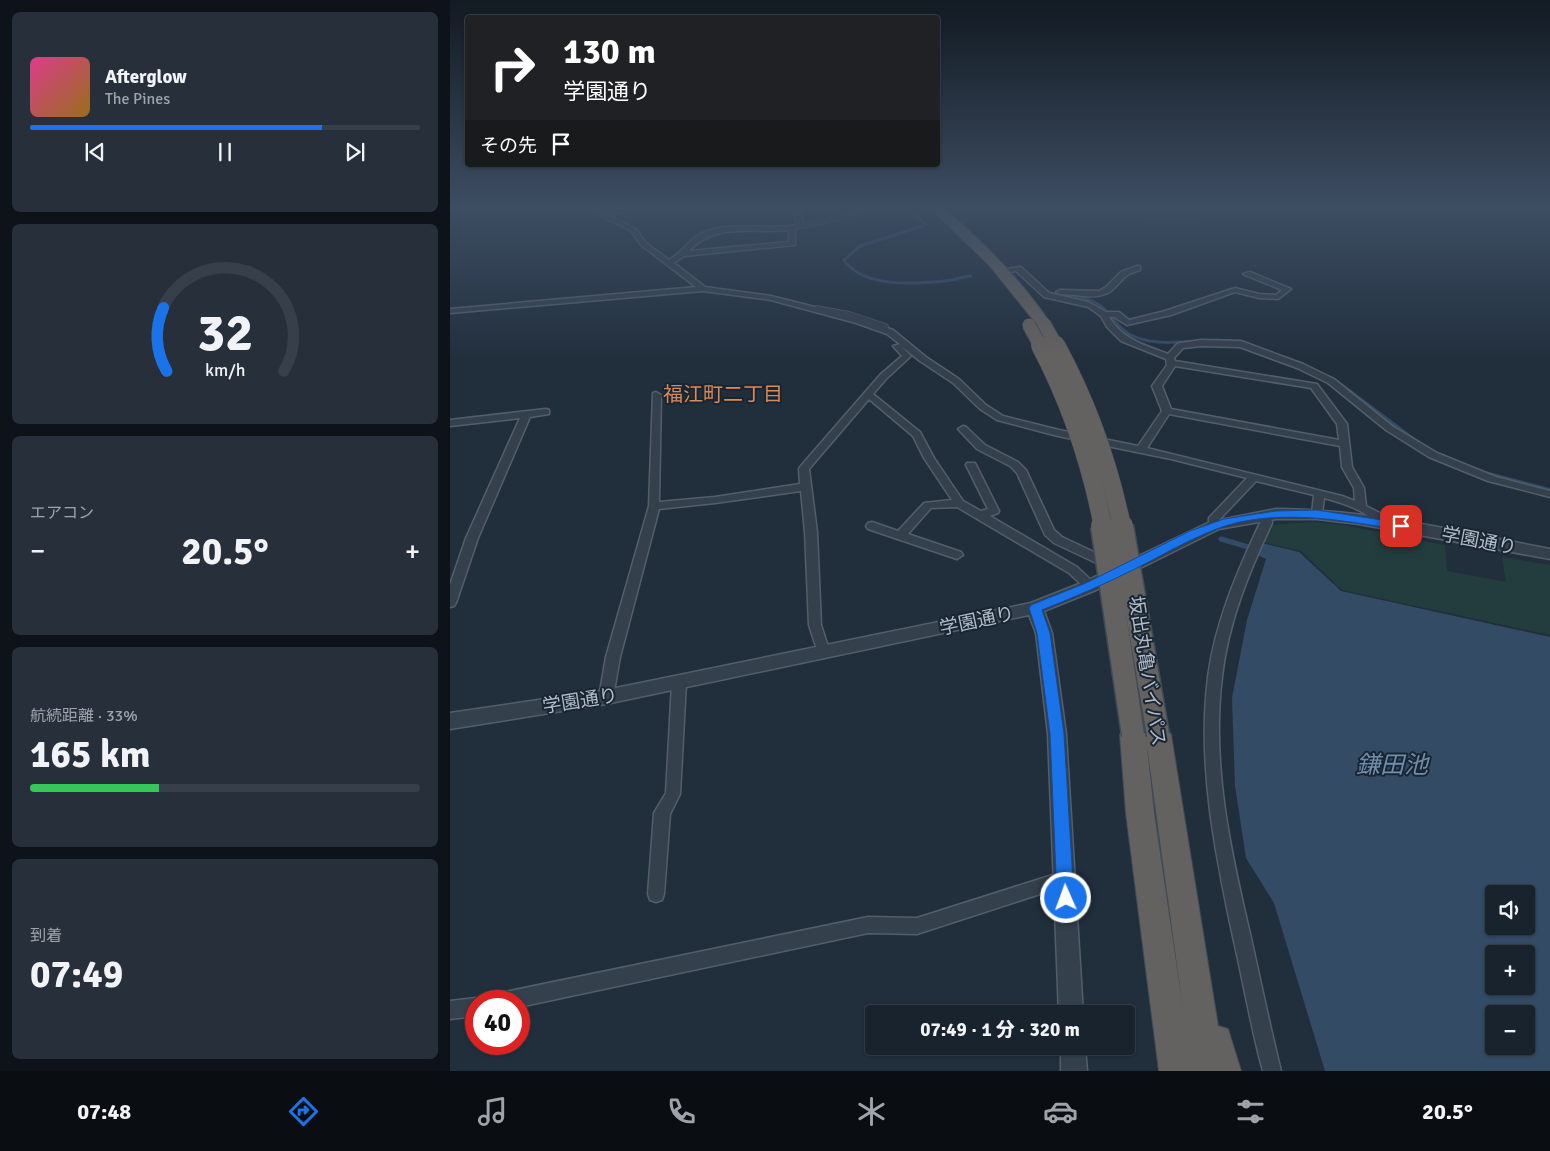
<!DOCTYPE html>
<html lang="ja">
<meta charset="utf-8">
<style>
:root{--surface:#19232e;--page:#262f3a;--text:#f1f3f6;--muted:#9fa4aa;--line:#37404a;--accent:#1a73e8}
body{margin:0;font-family:Signika,"Noto Sans JP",sans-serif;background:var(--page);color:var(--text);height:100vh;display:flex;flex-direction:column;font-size:19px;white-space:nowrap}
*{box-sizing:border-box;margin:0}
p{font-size:16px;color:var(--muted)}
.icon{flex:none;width:28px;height:28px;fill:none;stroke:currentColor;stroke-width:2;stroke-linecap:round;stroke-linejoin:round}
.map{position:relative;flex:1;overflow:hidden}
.sheet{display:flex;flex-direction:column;gap:12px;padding:12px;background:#0e1319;width:450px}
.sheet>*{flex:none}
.banner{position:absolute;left:15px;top:15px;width:475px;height:152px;border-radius:5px;box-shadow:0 1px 4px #0004,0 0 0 1px var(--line);background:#202124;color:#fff;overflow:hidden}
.controls{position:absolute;left:1035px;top:885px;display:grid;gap:10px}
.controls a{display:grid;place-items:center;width:50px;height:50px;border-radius:5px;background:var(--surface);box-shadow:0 1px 4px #0004,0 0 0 1px var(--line);font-size:25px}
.speed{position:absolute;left:15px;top:990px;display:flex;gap:10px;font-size:25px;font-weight:700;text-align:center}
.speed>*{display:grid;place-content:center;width:65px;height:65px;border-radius:50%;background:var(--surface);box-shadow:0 1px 4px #0004,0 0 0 1px var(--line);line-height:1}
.speed .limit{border:8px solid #d22;background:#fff;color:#111}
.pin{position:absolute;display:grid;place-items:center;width:42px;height:42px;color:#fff;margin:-21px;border-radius:10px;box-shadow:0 2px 8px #0006}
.me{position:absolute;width:55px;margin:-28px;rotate:358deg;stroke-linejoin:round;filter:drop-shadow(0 0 4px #0008)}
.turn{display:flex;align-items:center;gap:18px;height:105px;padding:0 15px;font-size:22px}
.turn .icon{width:65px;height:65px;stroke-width:2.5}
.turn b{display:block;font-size:35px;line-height:42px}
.then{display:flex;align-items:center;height:48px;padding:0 15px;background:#0003;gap:10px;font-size:19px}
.big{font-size:38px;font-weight:800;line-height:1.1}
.sheet .tile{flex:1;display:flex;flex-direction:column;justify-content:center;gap:8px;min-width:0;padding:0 18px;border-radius:8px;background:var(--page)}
.sheet .dial{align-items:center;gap:0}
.dial svg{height:130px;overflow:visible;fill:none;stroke:var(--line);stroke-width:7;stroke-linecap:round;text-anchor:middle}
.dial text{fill:var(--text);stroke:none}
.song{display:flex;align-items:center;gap:15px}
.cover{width:60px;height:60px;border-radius:8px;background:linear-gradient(135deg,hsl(330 70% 55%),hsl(40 70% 35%))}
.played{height:5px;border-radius:2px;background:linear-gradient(90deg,var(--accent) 75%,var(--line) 75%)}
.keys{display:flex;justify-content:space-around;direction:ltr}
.heat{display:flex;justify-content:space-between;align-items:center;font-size:28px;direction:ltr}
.charge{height:8px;border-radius:4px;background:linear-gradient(90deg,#34c759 33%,var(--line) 0)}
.trip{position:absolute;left:415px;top:1005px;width:270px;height:50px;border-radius:5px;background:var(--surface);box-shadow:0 1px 4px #0004,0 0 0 1px var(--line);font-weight:800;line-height:50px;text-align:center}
.tab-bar{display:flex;height:80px;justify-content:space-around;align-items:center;background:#0a0e12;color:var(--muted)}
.tab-bar .icon{width:35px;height:35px}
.tab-bar .current{color:var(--accent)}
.tab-bar b{font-size:22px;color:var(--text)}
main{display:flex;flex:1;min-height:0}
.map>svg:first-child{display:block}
.green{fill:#233d3e}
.water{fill:#344b65;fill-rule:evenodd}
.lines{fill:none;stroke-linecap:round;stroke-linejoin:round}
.stream-far2{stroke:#344b65;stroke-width:3}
.stream-far1{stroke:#344b65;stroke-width:4}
.stream{stroke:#344b65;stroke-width:5}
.service-casing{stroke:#535e6b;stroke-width:5.5}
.minor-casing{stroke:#535e6b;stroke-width:3}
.tertiary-casing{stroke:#535e6b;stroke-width:3}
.trunk-casing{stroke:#404b58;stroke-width:2}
.service{stroke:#35404d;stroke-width:4}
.minor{fill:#35404d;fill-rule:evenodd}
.tertiary{fill:#35404d;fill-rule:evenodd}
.trunk{fill:#646260;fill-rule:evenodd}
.trunk-bridge-far2-casing{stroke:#404b58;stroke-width:15;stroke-linecap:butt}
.trunk-bridge-far1-casing{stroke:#404b58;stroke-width:19;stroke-linecap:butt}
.trunk-bridge-casing{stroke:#404b58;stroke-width:25;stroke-linecap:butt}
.trunk-bridge-far2{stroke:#646260;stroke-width:13}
.trunk-bridge-far1{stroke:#646260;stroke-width:18}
.trunk-bridge{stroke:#646260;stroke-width:22}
.route{fill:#1a73e8;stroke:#114b97}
.labels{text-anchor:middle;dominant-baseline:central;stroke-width:4;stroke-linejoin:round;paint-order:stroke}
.street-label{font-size:19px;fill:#b1bbc9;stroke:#1a2532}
.neighbourhood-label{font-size:20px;fill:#db8a59;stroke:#1a2532}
.near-water-label{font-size:24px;font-style:italic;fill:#6f8eae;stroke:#1a2532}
</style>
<main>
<section class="sheet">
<div class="tile">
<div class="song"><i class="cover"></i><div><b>Afterglow</b><p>The Pines</p></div></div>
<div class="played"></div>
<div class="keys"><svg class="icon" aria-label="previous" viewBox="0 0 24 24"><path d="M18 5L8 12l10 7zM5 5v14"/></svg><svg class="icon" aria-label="pause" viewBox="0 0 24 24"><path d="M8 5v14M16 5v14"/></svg><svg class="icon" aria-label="next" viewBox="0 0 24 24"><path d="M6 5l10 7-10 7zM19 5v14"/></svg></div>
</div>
<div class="tile dial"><svg viewBox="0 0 100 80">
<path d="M14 69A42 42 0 1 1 86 69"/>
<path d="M14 69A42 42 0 0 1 12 30" stroke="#1a73e8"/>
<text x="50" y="56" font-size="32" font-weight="700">32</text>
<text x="50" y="72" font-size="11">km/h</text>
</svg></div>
<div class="tile"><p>エアコン</p>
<div class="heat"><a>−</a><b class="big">20.5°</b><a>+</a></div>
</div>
<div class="tile"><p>航続距離 · 33%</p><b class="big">165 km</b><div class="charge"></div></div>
<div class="tile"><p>到着</p><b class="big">07:49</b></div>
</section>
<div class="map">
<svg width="1100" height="1071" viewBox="0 0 1100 1071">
<rect width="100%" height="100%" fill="#212f3d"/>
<g class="green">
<path d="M634 208H767V213C731 232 672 215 634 208Z"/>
<path d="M864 522 893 525 995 545 997 571 1056 582 1052 557 1100 565V635L892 590 851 551 813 542 822 525Z"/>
</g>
<path class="water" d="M812 543 849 552 891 591 1100 637V1071H875L824 903 796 858 785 786 782 698 797 620 816 559 807 555ZM1044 894H1076V926H1044ZM1044 954H1076V986H1044ZM1044 1014H1076V1046H1044Z"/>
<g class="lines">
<g class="stream-far2">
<path d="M457 208 476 225 410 246 394 260C413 288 464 284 494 281 503 280 512 277 521 276"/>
<path d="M608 295C629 296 645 297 660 315 665 322 671 329 679 334 701 346 727 342 751 341"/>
<path d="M766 340 790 342"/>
</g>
<g class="stream-far1">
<path d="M849 363 894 387 963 439"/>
<path d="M1035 473 1100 490"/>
</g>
<path class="stream" d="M771 539 805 549"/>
<g class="service-casing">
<g id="service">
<path d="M351 226C378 223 402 212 429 208"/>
<path d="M367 308 400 314 436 326V330"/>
</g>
</g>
<g class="minor-casing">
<g id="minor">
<path d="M136 208H144L155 213 174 208H183L160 216 186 229 196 243 219 260C232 253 239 239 252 233 281 220 317 231 347 225L343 208H349L354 226 345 229V245L234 256 224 263 255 287 321 296 412 319 443 330 476 357 509 379 536 405 553 416 609 430 688 446 712 411 702 386 717 365 716 359 671 341 657 327 651 316 638 307 594 297 566 271 555 273 551 271 555 269 571 267 599 293 638 302 656 312H669L679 320 715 311 785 288 809 294 826 295 832 290 793 274 800 272 841 289 828 299 809 298 785 292 721 315 677 325 664 317H659C673 340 695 345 718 354L727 344 730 343 751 340 791 341 853 364 884 379 942 426 987 453 1046 477 1100 491V497L1038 481 979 457 936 430 878 383 847 368 790 347 751 346 733 348 724 358 725 361 867 384 897 424 902 467 914 488 916 506 930 513 939 523 937 526H929C916 510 893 503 874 498L872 514 867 517 863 516 862 514 864 495 806 481 770 519 771 525 765 529 759 525V518L797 478 721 459 608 436 547 420 530 409 503 383 470 361 451 346 461 356 436 379 423 394 470 432 484 458 513 501 531 511 538 509 516 465 517 463H525L549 511 548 513 540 516 627 567 644 583 646 586 644 589H636L619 573 507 507 481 508 458 534 511 552 513 555 507 559 418 529 416 526 418 523 422 522 448 531 474 503 502 500 474 458 463 436 419 399 359 469 367 532 371 625 380 653 379 656 374 658 369 656 359 625 355 532 351 491 265 503 209 509 170 657 163 697 161 701 156 702 151 701 149 697 156 657 199 506 203 393 206 392 211 395 209 502 265 497 350 484 349 469 350 467 430 375 452 356 443 346 450 344 437 334 406 323 321 300 253 291 0 313V309L246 287 191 245 181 231ZM339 230V242L239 251C266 222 302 234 339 230ZM725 366 861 388 887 424 889 440 721 409 712 386ZM719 414 890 446 892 467 904 488 905 501 892 496 697 448Z"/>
<path d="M506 208H513L514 209 511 211Z"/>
<path d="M687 266H690V270C672 275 673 281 661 291 651 298 637 297 625 295 619 295 611 295 606 292L610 290 649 291 656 287 671 272Z"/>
<path d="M96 409 99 410V414L80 417 28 538 6 603 4 606 0 607V585L16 538 70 418 0 426V420Z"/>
<path d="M513 426 516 427 535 445 568 462 576 470 604 530 612 537 663 561 665 564 663 567H655L604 543 595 535 567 473 560 466 527 449 508 429Z"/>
<path d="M816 512 821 515 822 523C799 572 778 623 772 677 761 765 781 853 801 938 811 983 820 1027 831 1071H813L809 1056C799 1016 792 976 783 937 765 852 747 764 758 677 765 623 787 572 810 523L811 515Z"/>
<path d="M229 678 234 679 236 683 230 794 220 814 214 894 212 900 206 902 200 900 198 894 204 813 216 793 222 683 224 679Z"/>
<path d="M615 871 621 874 623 879 621 884 467 934 418 933 69 1007V1001H46L49 995 55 992 418 917 467 918Z"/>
<path d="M26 998 33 1001H26V1016L0 1019V1001Z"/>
</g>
</g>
<g class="tertiary-casing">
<g id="tertiary">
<path d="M826 509C918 509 1010 532 1100 549V559L909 524 867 519H826L769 529 646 590 594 611 602 633 616 734 633 1014H609L598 734 586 633 579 615 156 704 0 729V713L156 690 581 603 634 582 760 522Z"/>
<path d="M611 1046H635L637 1071H611Z"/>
</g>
</g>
<g class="trunk-casing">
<g id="trunk">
<path d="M480 208H493C534 242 571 280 601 324L599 327H589L539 265Z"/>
<path d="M683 725 692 728 696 735 699 728 708 725 717 728 721 735 768 1026 778 1029 791 1071H709L676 813 670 735 674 728ZM696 738 734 1016 704 813Z"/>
</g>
</g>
<use href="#service" class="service"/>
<use href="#minor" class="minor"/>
<use href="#tertiary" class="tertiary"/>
<use href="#trunk" class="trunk"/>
<g class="trunk-bridge-far2-casing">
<g id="trunk-bridge-far2">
<path d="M594 324 607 347"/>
<path d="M579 325 591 347"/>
</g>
</g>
<g class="trunk-bridge-far1-casing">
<g id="trunk-bridge-far1">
<path d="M590 345C620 402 641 464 653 527"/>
<path d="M606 345C637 402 659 464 672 527"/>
</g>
</g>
<g class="trunk-bridge-casing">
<g id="trunk-bridge">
<path d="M652 526 683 735"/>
<path d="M672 526 708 735"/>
</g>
</g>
<use href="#trunk-bridge-far2" class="trunk-bridge-far2"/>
<use href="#trunk-bridge-far1" class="trunk-bridge-far1"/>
<use href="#trunk-bridge" class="trunk-bridge"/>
</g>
<linearGradient id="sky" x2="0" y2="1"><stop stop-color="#121a22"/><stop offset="0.58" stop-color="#3d4d62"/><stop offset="1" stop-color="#3d4d62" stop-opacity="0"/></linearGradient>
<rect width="1100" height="358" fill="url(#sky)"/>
<path class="route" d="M867 510 951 523 957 526 951 530C895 521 835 509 778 525 747 535 718 552 689 567 657 583 625 597 592 610L600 633 614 734 624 898 622 904 616 907 610 904 607 898 600 734 587 633 579 608 581 605 636 583 740 531 774 519 826 511Z"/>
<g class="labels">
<g class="street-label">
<text transform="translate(1029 541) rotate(11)">学園通り</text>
<text transform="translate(527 621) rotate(-12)">学園通り</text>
<text transform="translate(697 671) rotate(81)">坂出丸亀バイパス</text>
<text transform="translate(130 701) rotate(-9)">学園通り</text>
</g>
<g class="neighbourhood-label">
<text x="273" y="394">福江町二丁目</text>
</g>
<g class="near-water-label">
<text x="942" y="765">鎌田池</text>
</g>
</g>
</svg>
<div class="controls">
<a><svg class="icon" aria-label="sound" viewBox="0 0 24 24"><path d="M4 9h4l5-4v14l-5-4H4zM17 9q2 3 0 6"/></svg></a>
<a>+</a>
<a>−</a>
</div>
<div class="speed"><div class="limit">40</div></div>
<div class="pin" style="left:951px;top:526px;background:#d93025"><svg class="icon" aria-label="arrive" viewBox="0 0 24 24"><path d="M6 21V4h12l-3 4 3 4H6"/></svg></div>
<svg class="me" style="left:616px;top:898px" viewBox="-20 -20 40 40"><circle r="17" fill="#1a73e8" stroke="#fff" stroke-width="3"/><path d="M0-11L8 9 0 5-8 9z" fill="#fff"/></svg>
<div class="trip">07:49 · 1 分 · 320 m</div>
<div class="banner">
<div class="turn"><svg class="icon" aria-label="right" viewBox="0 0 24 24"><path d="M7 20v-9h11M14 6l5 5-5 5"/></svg><div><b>130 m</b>学園通り</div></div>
<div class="then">その先<svg class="icon" aria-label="arrive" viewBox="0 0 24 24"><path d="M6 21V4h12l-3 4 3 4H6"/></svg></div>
</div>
</div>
</main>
<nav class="tab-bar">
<b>07:48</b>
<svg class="icon current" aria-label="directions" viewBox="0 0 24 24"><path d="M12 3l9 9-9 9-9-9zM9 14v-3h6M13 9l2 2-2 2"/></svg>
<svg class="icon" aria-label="music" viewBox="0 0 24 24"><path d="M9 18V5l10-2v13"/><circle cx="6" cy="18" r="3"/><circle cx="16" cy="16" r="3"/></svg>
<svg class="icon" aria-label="phone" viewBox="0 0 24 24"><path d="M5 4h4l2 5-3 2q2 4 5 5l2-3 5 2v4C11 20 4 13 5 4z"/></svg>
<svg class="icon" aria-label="climate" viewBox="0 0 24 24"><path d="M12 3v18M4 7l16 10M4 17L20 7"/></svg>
<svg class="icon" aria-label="car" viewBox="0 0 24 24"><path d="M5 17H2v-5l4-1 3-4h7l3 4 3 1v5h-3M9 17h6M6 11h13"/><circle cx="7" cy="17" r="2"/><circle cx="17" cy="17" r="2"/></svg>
<svg class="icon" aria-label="filters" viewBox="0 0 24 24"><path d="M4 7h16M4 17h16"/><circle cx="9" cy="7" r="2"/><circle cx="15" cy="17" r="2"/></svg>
<b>20.5°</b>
</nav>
